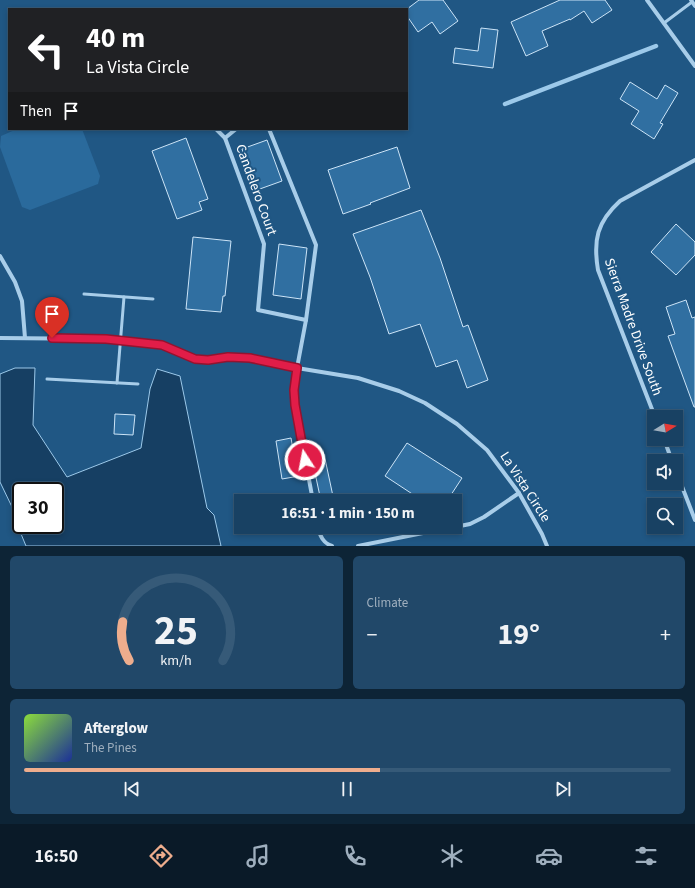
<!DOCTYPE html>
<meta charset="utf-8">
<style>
:root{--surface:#184163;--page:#214869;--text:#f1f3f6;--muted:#9fafbe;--line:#365a78;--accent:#eead8d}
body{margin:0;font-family:"Source Sans 3",sans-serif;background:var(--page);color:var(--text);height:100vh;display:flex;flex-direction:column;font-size:15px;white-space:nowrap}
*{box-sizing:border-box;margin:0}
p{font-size:13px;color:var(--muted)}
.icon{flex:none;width:22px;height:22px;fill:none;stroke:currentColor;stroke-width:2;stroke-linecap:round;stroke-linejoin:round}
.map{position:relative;height:546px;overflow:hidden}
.side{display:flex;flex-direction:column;gap:10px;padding:10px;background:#0d2436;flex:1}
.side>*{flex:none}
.hud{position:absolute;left:8px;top:8px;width:400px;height:122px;border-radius:0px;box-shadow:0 2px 6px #0003,0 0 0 1px var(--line);background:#202124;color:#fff;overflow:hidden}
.needle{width:26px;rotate:79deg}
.buttons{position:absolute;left:647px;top:410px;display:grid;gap:8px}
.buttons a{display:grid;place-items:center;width:36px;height:36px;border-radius:0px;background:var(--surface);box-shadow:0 2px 6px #0003,0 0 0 1px var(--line);font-size:20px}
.speed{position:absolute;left:12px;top:482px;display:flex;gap:8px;font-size:20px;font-weight:700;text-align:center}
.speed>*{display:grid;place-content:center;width:52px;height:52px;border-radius:50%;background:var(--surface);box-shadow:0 2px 6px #0003,0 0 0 1px var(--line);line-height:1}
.speed .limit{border:2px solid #111;border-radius:6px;background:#fff;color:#111}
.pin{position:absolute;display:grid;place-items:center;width:34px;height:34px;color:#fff;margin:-41px -17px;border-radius:50% 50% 50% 0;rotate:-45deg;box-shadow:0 0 4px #0007}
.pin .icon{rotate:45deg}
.me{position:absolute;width:44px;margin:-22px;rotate:349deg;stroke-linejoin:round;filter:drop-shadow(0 0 3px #0008)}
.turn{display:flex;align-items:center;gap:14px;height:84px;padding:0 12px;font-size:18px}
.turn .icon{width:52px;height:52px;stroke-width:2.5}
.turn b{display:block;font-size:28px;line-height:34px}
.then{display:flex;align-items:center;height:38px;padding:0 12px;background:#0003;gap:8px;font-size:15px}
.big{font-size:30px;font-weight:700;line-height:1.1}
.side .widget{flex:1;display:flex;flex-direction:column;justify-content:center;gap:6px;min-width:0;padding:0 14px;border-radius:6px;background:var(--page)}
.side .dial{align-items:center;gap:0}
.dial svg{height:104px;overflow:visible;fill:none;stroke:var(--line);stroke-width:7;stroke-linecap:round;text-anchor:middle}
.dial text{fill:var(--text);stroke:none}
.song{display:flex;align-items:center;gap:12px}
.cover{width:48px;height:48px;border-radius:6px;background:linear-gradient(135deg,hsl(90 70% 55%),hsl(230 70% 35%))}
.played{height:4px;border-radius:2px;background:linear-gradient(90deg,var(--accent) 55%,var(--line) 55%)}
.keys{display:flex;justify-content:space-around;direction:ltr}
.heat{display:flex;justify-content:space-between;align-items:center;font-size:22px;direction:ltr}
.side .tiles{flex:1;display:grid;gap:10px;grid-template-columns:1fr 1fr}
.widget:last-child{grid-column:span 2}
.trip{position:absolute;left:234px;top:494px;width:228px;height:40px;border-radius:0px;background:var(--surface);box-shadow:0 2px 6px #0003,0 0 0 1px var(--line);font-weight:700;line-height:40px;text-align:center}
.menu{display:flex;height:64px;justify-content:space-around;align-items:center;background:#0a1a28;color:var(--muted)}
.menu .icon{width:28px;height:28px}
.menu .selected{color:var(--accent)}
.menu b{font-size:18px;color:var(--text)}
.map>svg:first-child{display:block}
.green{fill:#2a6a9c}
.water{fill:#163f63;stroke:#9cc9ea;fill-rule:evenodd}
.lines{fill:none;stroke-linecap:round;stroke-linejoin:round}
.stream{stroke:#9cc9ea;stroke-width:4.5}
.building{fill:#306fa1;stroke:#cce4f7}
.lane{stroke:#a8cde9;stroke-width:3}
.street{stroke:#a8cde9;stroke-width:4}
.route-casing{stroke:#92132f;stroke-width:10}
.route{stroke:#e11d48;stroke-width:7}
.labels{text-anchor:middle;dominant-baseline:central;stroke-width:4;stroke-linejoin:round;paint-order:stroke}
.street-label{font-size:14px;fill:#fff;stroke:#205784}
</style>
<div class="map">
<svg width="695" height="546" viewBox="0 0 695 546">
<rect width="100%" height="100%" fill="#205784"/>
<path class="green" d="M17 129H82L100 176 98 184 30 210 22 207 0 147 1 136Z"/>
<path class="water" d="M15 368H35L33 425 67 477 141 448 150 389 157 369 180 376 207 508 214 515 221 546H26L19 529 13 509 0 482V374ZM21 491H55V525H21Z"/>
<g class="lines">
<path class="stream" d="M505 104 656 46"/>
</g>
<g class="building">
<path d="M419 0H443L458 21 440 34 432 22 418 32 407 16V9Z"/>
<path d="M560 0H605L612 10 592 23 584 11 570 20V19L542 31 548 46 526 56 511 22Z"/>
<path d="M481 28 498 30 493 68 453 63 455 48 478 51Z"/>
<path d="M630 82 657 99 665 85 678 93 660 123 663 124 654 139 631 124 639 111 620 99Z"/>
<path d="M186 138 208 199 199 202 202 210 177 219 152 151Z"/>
<path d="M267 140 282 181 257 190 242 149Z"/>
<path d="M397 147 410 188 370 203 371 204 343 214 328 170Z"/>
<path d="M421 210 440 258 463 327 468 325 488 380 467 388 457 360 436 367 420 324 389 334 370 277 353 234Z"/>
<path d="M676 224 695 242V255L676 275 651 252Z"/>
<path d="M193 237 231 241 225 296H223L221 312 186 309Z"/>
<path d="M279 244 307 248 301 299 273 295Z"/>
<path d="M686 300 692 318 695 317V407H694L668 336 675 334 666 307Z"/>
<path d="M115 414 135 415 133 435 114 434Z"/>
<path d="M291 438 295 461 302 459 305 475 282 479 276 441Z"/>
<path d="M407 443 462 478 447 501H423L385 476Z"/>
<path d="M324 454 334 501H321L315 473 311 474 308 458Z"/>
</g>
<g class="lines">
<g class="lane">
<path d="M664 23 692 2"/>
<path d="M84 294 153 299"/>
<path d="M47 379 138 384"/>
<path d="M117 383 124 297"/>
</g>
<g class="street">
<path d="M647 0 695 66"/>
<path d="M691 0 695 6"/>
<path d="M216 129 225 138 264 244 258 310 306 320"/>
<path d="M269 129 316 245 306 320 297 368 294 390 295 405 313 501"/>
<path d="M225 138 236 129"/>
<path d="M0 256 15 282 22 301 25 338"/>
<path d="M0 338 107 339 120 342 162 345 195 359 208 360 228 357 250 358 297 368 358 378 399 391 425 403 457 424 487 450 519 493 542 534 547 546"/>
<path d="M655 417 598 270C593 240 597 222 620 201L695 160"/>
<path d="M664 439 672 461"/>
<path d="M676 471 695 520"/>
<path d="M318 527C320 536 323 543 332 546"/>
<path d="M455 527 470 524 484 517 519 493"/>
<path d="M358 546 453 527"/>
</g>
</g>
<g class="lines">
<g class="route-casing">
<path id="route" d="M52 338 106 339 162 345 195 359 208 360 228 357 250 358 297 368 294 390 295 405 305 460"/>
</g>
<use href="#route" class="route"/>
</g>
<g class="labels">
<g class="street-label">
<text transform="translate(256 190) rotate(70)">Candelero Court</text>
<text transform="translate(633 327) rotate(70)">Sierra Madre Drive South</text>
<text transform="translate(525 487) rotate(57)">La Vista Circle</text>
</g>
</g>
</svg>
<div class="buttons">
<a><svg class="needle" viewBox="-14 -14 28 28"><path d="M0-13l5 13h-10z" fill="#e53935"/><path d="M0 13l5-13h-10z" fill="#9fafbe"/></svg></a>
<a><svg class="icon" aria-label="sound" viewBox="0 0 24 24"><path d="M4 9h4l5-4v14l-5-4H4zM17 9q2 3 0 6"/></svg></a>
<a><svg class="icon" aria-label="search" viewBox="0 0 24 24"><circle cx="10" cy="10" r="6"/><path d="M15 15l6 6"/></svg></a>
</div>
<div class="speed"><div class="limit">30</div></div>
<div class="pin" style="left:52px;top:338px;background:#d93025"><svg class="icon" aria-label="arrive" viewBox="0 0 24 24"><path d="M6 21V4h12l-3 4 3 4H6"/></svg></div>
<svg class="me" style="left:305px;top:460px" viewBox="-20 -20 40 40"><circle r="17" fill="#e11d48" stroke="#fff" stroke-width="3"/><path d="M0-11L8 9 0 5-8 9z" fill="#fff"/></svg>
<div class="trip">16:51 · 1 min · 150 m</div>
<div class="hud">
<div class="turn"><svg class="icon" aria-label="left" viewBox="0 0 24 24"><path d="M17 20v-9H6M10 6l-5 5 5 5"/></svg><div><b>40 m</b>La Vista Circle</div></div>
<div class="then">Then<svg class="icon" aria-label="arrive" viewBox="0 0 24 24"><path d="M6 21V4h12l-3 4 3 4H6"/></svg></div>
</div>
</div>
<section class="side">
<div class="tiles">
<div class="widget dial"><svg viewBox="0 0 100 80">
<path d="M14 69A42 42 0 1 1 86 69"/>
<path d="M14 69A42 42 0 0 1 9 39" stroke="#eead8d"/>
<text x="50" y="56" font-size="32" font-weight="700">25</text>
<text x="50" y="72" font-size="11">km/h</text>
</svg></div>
<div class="widget"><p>Climate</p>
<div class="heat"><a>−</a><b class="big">19°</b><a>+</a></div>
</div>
<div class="widget">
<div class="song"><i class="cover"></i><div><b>Afterglow</b><p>The Pines</p></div></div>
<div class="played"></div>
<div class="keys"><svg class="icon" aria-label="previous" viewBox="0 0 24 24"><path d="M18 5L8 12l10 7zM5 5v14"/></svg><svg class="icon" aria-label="pause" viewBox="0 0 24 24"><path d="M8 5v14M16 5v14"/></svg><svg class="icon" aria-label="next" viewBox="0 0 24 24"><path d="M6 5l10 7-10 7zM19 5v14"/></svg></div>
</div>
</div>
</section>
<nav class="menu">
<b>16:50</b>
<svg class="icon selected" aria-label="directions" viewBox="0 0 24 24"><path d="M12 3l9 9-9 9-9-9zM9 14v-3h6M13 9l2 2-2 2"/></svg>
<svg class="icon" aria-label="music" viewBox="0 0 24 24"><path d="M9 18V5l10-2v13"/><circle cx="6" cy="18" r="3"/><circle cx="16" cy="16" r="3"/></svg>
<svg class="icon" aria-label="phone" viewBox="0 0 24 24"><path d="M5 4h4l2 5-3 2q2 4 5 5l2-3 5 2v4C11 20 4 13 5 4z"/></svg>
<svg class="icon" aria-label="climate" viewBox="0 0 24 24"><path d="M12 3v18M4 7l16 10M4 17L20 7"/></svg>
<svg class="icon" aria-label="car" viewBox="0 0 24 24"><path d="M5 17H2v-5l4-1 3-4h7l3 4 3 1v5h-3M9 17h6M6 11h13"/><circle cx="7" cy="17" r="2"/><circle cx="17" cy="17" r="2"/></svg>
<svg class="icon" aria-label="filters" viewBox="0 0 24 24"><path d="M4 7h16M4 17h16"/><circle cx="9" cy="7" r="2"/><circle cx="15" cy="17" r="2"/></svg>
</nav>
